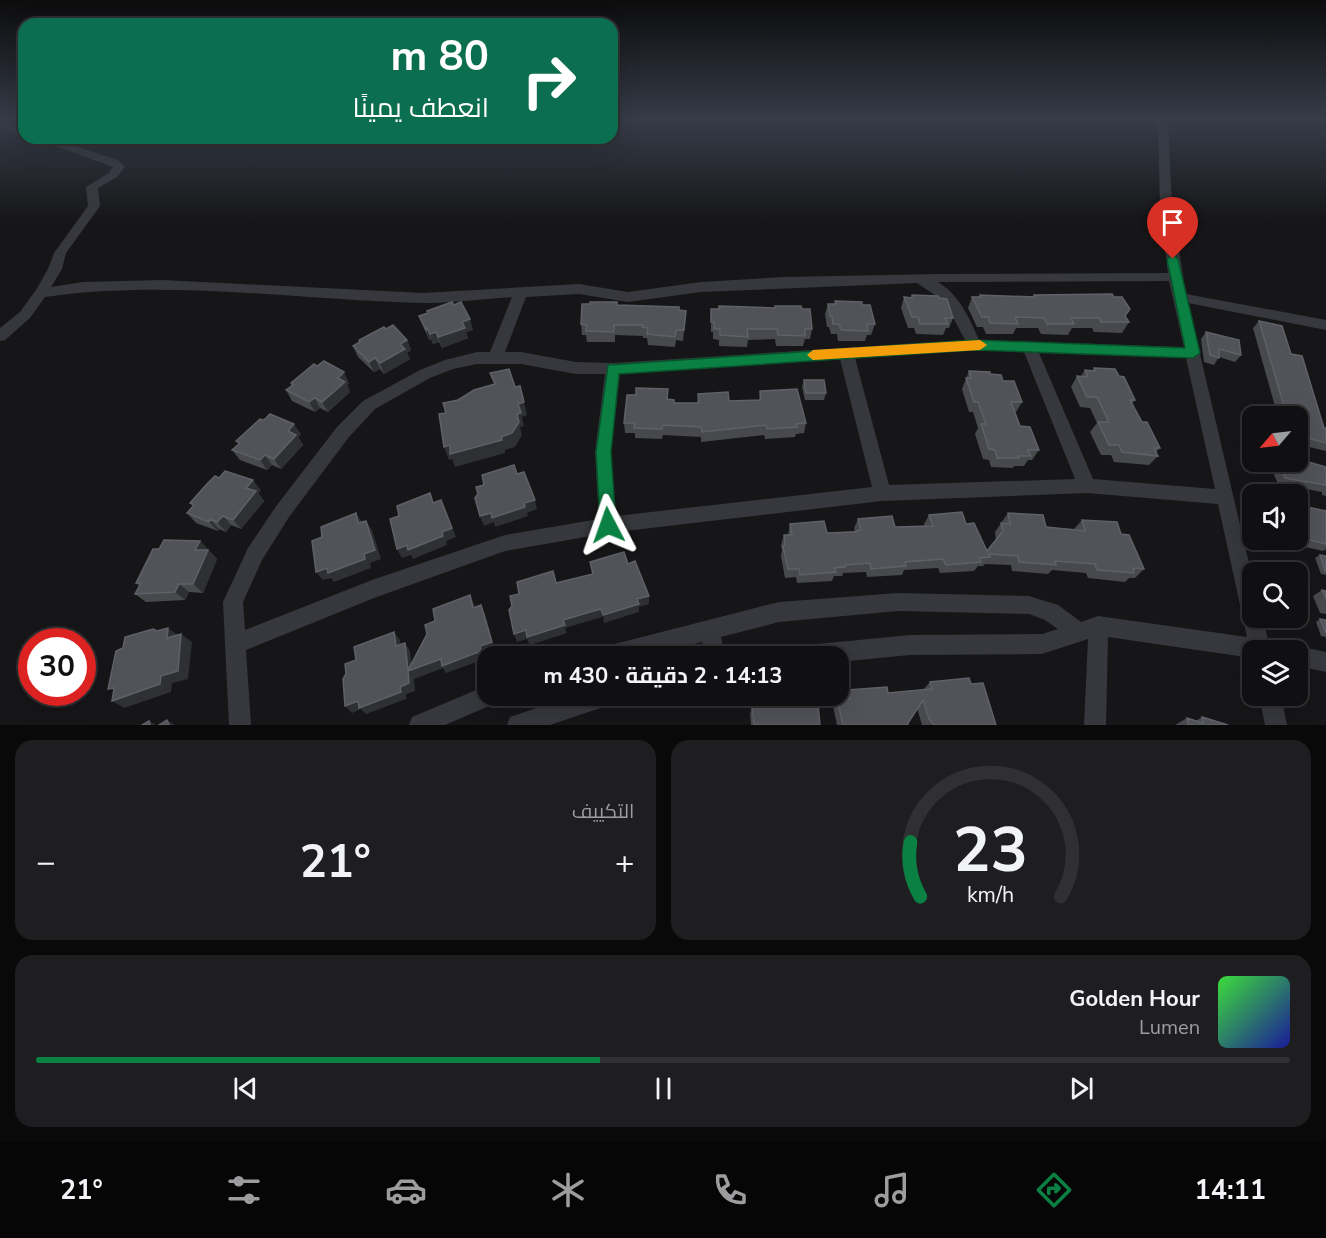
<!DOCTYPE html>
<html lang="ar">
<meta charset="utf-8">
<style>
:root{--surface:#101012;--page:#1e1e20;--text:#f1f3f6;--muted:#9c9d9f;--line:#303032;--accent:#0b8043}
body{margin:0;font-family:"Nunito Sans",Cairo,sans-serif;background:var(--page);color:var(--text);direction:rtl;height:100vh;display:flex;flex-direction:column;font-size:22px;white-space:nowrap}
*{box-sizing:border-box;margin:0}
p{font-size:20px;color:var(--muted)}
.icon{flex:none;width:33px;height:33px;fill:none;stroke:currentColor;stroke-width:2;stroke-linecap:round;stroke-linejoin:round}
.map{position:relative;height:725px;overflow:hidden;direction:ltr}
.panel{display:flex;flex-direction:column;gap:15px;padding:15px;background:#09090a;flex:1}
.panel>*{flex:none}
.top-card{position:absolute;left:18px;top:18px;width:600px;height:126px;border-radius:18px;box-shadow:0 6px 24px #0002,0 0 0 2px var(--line);direction:rtl;background:#0b6e4f;color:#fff;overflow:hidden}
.needle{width:39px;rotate:242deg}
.buttons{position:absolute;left:1242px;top:406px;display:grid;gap:12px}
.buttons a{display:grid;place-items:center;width:66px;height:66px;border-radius:12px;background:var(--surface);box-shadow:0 6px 24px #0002,0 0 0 2px var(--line);font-size:30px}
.speed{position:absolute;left:18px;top:628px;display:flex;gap:12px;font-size:30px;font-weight:700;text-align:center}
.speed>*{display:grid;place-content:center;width:78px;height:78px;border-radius:50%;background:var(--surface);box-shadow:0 6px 24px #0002,0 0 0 2px var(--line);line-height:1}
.speed .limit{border:9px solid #d22;background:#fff;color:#111}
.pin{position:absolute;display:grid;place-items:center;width:51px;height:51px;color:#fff;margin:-62px -26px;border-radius:50% 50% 50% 0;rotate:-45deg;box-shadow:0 0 6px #0007}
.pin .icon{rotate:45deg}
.me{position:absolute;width:66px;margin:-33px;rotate:356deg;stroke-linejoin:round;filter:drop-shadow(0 0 4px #0008)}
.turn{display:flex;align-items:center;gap:21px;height:126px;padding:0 30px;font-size:27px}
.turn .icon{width:78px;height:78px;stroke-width:2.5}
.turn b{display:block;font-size:42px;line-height:51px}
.big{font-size:45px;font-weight:700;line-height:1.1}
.panel .card{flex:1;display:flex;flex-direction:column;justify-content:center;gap:9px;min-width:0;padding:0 21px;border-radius:18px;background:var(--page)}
.panel .dial{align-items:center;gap:0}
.dial svg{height:156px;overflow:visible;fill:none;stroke:var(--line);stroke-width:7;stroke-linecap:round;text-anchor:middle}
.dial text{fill:var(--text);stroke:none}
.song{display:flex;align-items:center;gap:18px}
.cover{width:72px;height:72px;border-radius:9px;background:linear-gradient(135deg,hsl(120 70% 55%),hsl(240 70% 35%))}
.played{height:6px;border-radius:3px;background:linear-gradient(90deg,var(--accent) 45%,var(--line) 45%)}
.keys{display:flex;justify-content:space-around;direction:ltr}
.heat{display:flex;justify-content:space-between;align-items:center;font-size:33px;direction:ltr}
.panel .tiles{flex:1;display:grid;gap:15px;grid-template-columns:1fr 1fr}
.card:last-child{grid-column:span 2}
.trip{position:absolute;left:477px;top:646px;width:372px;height:60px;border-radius:18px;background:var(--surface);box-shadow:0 6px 24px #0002,0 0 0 2px var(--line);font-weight:700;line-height:60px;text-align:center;direction:rtl}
.menu{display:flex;height:96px;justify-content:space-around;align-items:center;background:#060607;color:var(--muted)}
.menu .icon{width:42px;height:42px}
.menu .current{color:var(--accent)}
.menu b{font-size:27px;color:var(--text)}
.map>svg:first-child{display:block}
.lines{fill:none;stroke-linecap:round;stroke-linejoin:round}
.street{fill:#37383d;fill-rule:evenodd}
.wall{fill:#47494d}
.shaded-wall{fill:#2f3033}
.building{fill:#525359;stroke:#5f6168;stroke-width:1.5}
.route{fill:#0b8043;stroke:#07532c;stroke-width:1.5}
.slow{fill:#f59e0b}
</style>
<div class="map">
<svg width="1326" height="725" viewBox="0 0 1326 725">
<rect width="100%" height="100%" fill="#161618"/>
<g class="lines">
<g class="street">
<path d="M1158 120H1168L1172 207 1186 294 1326 320V330L1188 303 1252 576V618H1263L1268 640 1283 644 1286 651H1252V658L1108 637 1106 725H1084L1088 639 1042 654 910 655 838 662V657H777L780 650 787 647 910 635 1042 634 1058 629 1045 620 1029 614 898 611 779 622 721 637 725 657H705L702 642 643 657H593L596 650 603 647 779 602 898 593 1029 596 1058 605 1081 622 1098 616 1247 637 1218 504 1087 493 882 501 608 533 505 551 374 598 246 650 251 725H229L223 602 248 548 277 505 337 427 363 401 420 370 445 360 477 352H490L512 297C482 299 451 303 421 303 296 300 170 279 45 297L30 318 5 340 0 341V328L20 312 36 290 48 269 54 253 88 206 86 187 109 173 113 167 34 138H50L118 160 125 167 117 177 98 188 100 206 66 253 62 269 51 287 83 282 162 280 423 293 579 284 628 292 701 282 784 277 939 274 1168 273 1160 207ZM1169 281 1184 347 979 340C969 317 960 296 938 282ZM917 283 945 302 965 340 613 363 576 362 521 352H505L526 297 579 294 628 302 701 292ZM974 350 1024 352 1075 479 889 485 855 358ZM1039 353 1186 358 1215 489 1093 479ZM840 359 872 487 616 516 611 452 620 374ZM477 364H521L576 374H605L595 452 599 519 505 535 372 580 245 630 243 602 262 560 289 517 349 437 375 409 430 378 453 369Z"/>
<path d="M0 123 24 130V136L0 129Z"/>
<path d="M1298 646 1326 652V672L1298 666V651H1290Z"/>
<path d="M488 685V696H498L496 703 445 725H409L412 717Z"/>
<path d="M572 696H615L612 704 550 725H507L510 717Z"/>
<path d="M1259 696H1281L1287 725H1265Z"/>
</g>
</g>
<g class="wall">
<path d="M912 295 939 298 953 318 949 328H946L943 335 916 334 914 328H908L901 308 904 297 911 298Z"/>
<path d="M980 295 1032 297 1034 295 1114 297 1130 309 1125 316 1129 322 1122 333 1094 332 1092 328H1072L1068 335 1041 334 1038 328H1016L1013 334H986L983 327H977L968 308 972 297H979Z"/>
<path d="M835 301 862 305 875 324 871 335H867L865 341H838L837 334H831L829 327H827L825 314 828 304H835Z"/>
<path d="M454 305 473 330 466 332 468 338 442 348 439 342 433 344 431 339 429 340 419 316Z"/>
<path d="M617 305 686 311 683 341 676 340 675 347 648 345 647 338H643V336L615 335V342H587L586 335H582L581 324Z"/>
<path d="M775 306 802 309 812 329 810 339H805L803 346H776L775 339 748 340 747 347 719 346V340L713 339V332H711V309L774 308Z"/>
<path d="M1259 321 1291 354 1324 428H1326V451L1301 445 1305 461 1326 467V496L1322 495V492L1278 484 1269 462H1298V417H1278L1253 328Z"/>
<path d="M386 329 407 340 411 350 407 353 410 359 384 374 380 369 374 372 358 357 353 346 360 343 359 340Z"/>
<path d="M1206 332 1241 355 1235 362 1219 357 1214 365 1204 362 1201 339Z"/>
<path d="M1094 368 1119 376 1135 400 1132 404 1142 422 1160 448 1156 452 1158 456 1149 465 1114 462 1111 455H1101L1090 432 1097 423 1090 408 1080 407 1071 387 1077 376H1081L1085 370 1092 371Z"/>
<path d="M969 371 990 374 1003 381 1022 402 1016 412H1015L1020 426 1039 450 1032 460H1028L1024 466H1014L1013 468 991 467 989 460 983 459 975 434 978 428 973 412H969L962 389Z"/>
<path d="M804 380 826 393 824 400H805L802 387Z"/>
<path d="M291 383H349L347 385 350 392 328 412 320 408 315 412 292 401 286 390 292 386Z"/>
<path d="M668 389V399L674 403H697L698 394 729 401 759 400 760 391 806 423 804 433 796 434 795 437 765 439 764 435 701 442V437L663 435 662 439 635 438V433H625L624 423 636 395Z"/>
<path d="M301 434 298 437 303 445 281 469 272 465 267 470 240 460 232 450 239 444 236 441Z"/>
<path d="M261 490 258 493 264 501 241 529 231 525 226 532 219 529 218 531 196 523 187 513 193 506 190 503Z"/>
<path d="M1298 505 1324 511 1326 509V549L1323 551 1297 545 1296 540H1298Z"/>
<path d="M1008 513 1046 527 1074 529 1082 520 1121 534 1144 569 1135 578H1129L1125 582 1088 578 1086 573 1052 570 1048 574 1012 571 1011 565 985 564 983 566H978L974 571 940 573 938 568 904 570 902 575 867 577 866 572 843 573 842 576H834L832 581 797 583 796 577 785 578 781 556 782 550 781 545 784 535H788L790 524 827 533 855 531 854 528 858 519 895 527 924 526V524L929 515 966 524 987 551 996 540 995 532Z"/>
<path d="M200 541 217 559 203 593 189 592 185 600 146 602 135 594 139 586 136 583 159 549Z"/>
<path d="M1320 555 1326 556V575L1321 574 1315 558Z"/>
<path d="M1322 590 1326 591V614L1320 613 1313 596Z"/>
<path d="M1320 619 1326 620V637L1321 636 1316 622Z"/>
<path d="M930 682 971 684 996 725H922L917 708 908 723V725H837L833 706 837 699 844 698 848 690 888 693 924 689Z"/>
<path d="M764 700 805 704 820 725H751L750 714 752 707H761Z"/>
<path d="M1202 717 1228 725H1175L1187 718 1196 721Z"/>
</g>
<g class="shaded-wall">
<path d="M470 319 473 330 466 332 468 338 442 348 438 337 462 322Z"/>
<path d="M427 328 431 339 429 340 426 330Z"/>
<path d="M436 332 439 342 433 344 430 334Z"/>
<path d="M407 340 411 350 407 353 410 359 384 374 380 363 400 344Z"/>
<path d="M375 358 380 369 374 372 369 362Z"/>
<path d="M344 372 349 383 347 385 350 392 328 412 322 402 338 378Z"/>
<path d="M315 398 320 408 315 412 309 402Z"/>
<path d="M524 402 527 415 522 417 524 426 520 427 522 435 515 447 505 450V453L455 467 452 459 449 460 444 447 501 437 517 414 518 404Z"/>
<path d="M294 424 301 434 298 437 303 445 281 469 274 459 288 431Z"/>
<path d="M265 455 272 465 267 470 260 460Z"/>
<path d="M253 480 261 490 258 493 264 501 241 529 233 520 246 488Z"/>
<path d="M441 500 456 537 446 541 447 545 413 559 411 555 402 558 397 549 442 532Z"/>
<path d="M535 500 537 509 527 513 528 516 495 527 494 522 484 526 480 516Z"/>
<path d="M356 513 362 522 358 523Z"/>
<path d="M223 516 231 525 226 532 217 522Z"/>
<path d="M210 519 219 529 218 531 209 522Z"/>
<path d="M366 521 372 530 381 559 370 563 371 568 334 582 331 578 323 580 316 572 364 554Z"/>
<path d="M200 541 217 559 203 593 193 584 195 550Z"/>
<path d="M179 584 189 592 185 600 175 592Z"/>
<path d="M470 595 474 604 477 617 473 608Z"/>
<path d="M649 596V604L639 607V612L604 623 603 615 637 599Z"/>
<path d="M481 605 485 614 495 650 484 654 485 659 446 673 443 668 414 679 415 691 406 694V699L366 714 361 709 352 713 345 706 400 687 408 670 405 643 410 651 412 670 480 646Z"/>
<path d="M601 609 602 617 565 628 567 633 530 645 527 639 517 642 514 634Z"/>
<path d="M168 628 179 636 167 638Z"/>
<path d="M394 632 400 640 402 654 396 646Z"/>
<path d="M181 634 192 642 188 679 172 683 171 692 124 708 112 701 161 676Z"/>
<path d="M167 720 175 725H169Z"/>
<path d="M149 721 156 725H150Z"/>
</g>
<g class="building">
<path d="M1112 294 1114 297H1122L1130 309 1125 316 1129 322H1101L1099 318H1071L1074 324H1047L1044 318 1015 317 1018 324 990 323 988 317H982L972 297H981L980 295 1035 297 1034 295Z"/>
<path d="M912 295 938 296 939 298 947 299 953 318H945L948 324H920L918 317H912L904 297 912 298Z"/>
<path d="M835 301 862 302V305H870L875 324H867L868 331 841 330 839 324H833L832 316H830L828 304H836Z"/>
<path d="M452 302 454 305 461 302 470 319 462 322 465 328 438 337 436 332 430 334 427 328 426 330 419 316 428 313 427 311Z"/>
<path d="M590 302H617V305L679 307V310L686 311 684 330H676L675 337 647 334 648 328 642 327 643 325H614V332L586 331 587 325 581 324 582 304H590Z"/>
<path d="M719 306 775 308V306H801L802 309H810L812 329H805V336L778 335 777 329H747L748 337 720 335V329H714V322H711V309H719Z"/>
<path d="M1259 321 1282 326 1291 354 1302 356 1324 428H1326V443L1300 436 1305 461 1326 467V485L1285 478 1279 462H1298V417H1282L1281 415 1287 416Z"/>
<path d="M393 325 407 340 400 344 405 349 380 363 375 358 369 362 353 346 360 342 359 340 384 327 386 329Z"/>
<path d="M1206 332 1239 340 1241 355 1219 349V358L1210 355Z"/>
<path d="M324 361 344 372 338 378 345 382 322 402 315 398 309 402 286 390 293 385 291 383 314 364 317 366Z"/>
<path d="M1094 368 1115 369 1119 376 1124 377 1135 400H1130L1142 422H1147L1160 448H1154L1158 456 1122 452 1119 445H1109L1098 422H1109L1097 397H1087L1077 376 1088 377 1085 370 1095 371Z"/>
<path d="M509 369 515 387 520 386 524 402 518 404 521 413 517 414 519 422 512 433 501 437 502 440 450 454V445L444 447 439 414 446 413 443 403 458 400 474 390 495 384 490 373Z"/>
<path d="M969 371 990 372V374L1001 375 1003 381H1014L1022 402H1011L1020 426 1030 427 1039 450H1028L1031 456H1019V458H997L995 450 989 449 981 424H986L978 402H974L966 378H971Z"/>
<path d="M804 380H824L826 393H806Z"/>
<path d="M636 388 668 389 667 399 674 400V403H699L698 394 728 392 729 401 761 400 760 391 797 389 806 423 796 424 797 427 767 429 766 425 702 432 701 427 663 425 662 429 634 428 635 423H624L627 395H636Z"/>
<path d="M270 414 294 424 288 431 296 435 274 459 265 455 260 460 232 450 240 443 236 441 260 419 264 420Z"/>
<path d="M514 465 517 474 524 472 535 500 524 503 525 507 492 518 491 513 480 516 475 498 478 494 476 487 484 485 482 475Z"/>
<path d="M225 471 253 480 246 488 256 491 233 520 223 516 217 522 210 519 209 522 187 513 194 505 190 503 206 485 215 476 219 478Z"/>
<path d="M430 493 433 503 441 500 452 528 442 532 443 536 408 550 407 545 397 549 390 519 399 516 397 506Z"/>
<path d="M1298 505 1326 511V544L1306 539 1298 514Z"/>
<path d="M962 512 966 524 974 523 987 551 1003 531 1001 523 1010 524 1008 513 1043 515 1046 527 1085 531 1082 520 1117 522 1121 534 1129 535 1144 569 1133 568 1134 573 1097 570 1095 564 1055 561 1056 565 1019 562 1018 556 989 554 990 557 979 558 981 562 946 565 943 559 905 562 906 566 871 569 870 563 845 565V567L834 568 836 572 800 575 799 569H788L783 547 785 544 784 535H792L790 524 824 521 827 533 853 532 861 530 858 519 892 516 895 527 933 526 929 515Z"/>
<path d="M356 513 358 523 366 521 375 550 364 554 365 559 328 573 327 568 316 572 312 541 322 537 321 527Z"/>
<path d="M164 540 200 541 195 550H208L193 584H179L175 592 135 594 141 583H136L153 549H159Z"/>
<path d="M624 552 628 564 635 561 649 596 637 599 639 604 603 615 601 609 590 612 563 620 565 625 527 637 526 630 514 634 509 610 512 606 510 596 519 594 517 582 553 571 556 583 593 574 590 562Z"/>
<path d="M1320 555 1326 556V571H1325Z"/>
<path d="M1322 590 1326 591V599Z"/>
<path d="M470 595 473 608 481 605 492 642 480 646 481 651 442 666 441 659 408 671 409 683 400 687 401 692 359 708 358 701 345 706 343 679 346 674 345 664 356 660 354 647 394 632 396 646 405 643 408 670 427 634 425 625 435 621 433 609Z"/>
<path d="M1320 619 1326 620V633Z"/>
<path d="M168 628 167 638 181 634 178 671 161 676 160 684 112 701 114 688 108 689 116 651 123 648 125 637 153 629 157 631Z"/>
<path d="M969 678 971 684 983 683 996 725H934L929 719 923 700 908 723V725H843L837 699 849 698 848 690 887 687 888 693 932 689 930 682Z"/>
<path d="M804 698 805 704H818L820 725H754L752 707H765L764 700Z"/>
<path d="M1202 717 1228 725H1188L1187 718 1203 723Z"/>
<path d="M167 720 169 725H159Z"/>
<path d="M149 721 150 725H142Z"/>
</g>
<linearGradient id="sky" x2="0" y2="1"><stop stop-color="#0c0c0d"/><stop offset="0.54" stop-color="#363c48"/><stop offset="1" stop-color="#363c48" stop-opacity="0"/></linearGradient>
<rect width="1326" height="221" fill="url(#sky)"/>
<path class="route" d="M1173 255 1178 259 1200 353 1193 358 974 350 619 374 611 452 616 525 614 530 608 532 602 530 600 525 596 452 608 365 974 340 1185 348 1167 259Z"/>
<path class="slow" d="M980 340 987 345 980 350 813 360 807 355 813 350Z"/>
</svg>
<div class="buttons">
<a><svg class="needle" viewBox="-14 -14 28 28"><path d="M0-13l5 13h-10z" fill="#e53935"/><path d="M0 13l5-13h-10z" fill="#9c9d9f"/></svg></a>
<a><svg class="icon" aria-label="sound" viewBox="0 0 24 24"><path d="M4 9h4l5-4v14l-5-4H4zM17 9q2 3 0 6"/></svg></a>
<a><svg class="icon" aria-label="search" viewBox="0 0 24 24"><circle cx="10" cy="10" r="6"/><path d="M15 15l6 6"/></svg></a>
<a><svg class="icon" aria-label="layers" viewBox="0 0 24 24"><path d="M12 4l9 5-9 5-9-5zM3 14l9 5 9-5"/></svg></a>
</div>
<div class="speed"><div class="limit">30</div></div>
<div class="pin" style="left:1173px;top:259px;background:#d93025"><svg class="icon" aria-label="arrive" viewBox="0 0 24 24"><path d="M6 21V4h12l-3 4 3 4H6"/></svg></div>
<svg class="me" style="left:608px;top:525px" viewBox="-20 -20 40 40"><path d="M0-17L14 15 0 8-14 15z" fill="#0b8043" stroke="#fff" stroke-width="4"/></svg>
<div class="trip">14:13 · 2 دقيقة · 430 m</div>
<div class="top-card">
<div class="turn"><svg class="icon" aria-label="right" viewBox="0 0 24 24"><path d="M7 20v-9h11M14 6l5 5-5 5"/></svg><div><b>80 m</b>انعطف يمينًا</div></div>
</div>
</div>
<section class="panel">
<div class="tiles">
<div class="card dial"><svg viewBox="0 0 100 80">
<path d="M14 69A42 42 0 1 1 86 69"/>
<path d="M14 69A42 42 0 0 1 9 41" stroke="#0b8043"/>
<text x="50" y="56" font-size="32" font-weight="700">23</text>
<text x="50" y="72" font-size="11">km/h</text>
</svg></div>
<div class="card"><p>التكييف</p>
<div class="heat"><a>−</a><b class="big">21°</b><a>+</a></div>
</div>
<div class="card">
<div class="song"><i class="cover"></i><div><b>Golden Hour</b><p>Lumen</p></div></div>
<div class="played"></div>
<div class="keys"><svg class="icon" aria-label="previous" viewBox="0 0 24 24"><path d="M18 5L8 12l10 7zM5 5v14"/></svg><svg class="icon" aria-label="pause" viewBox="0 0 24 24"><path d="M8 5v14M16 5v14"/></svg><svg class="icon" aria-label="next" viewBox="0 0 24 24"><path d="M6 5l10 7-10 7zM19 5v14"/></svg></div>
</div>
</div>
</section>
<nav class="menu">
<b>14:11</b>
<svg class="icon current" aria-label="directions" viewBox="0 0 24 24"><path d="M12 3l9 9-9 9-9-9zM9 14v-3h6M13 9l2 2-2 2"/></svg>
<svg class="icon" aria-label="music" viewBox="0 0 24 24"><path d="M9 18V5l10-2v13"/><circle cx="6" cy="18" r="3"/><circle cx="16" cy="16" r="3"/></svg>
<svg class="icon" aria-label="phone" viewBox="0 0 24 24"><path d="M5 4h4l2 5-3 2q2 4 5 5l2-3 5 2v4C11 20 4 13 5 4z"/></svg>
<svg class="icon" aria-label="climate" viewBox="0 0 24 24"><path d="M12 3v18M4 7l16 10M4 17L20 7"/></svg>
<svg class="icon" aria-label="car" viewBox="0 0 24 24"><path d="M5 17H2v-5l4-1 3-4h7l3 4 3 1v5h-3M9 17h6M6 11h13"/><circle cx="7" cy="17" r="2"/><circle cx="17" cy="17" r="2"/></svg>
<svg class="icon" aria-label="filters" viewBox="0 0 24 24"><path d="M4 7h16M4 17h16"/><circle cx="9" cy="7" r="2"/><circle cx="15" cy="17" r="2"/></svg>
<b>21°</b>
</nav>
